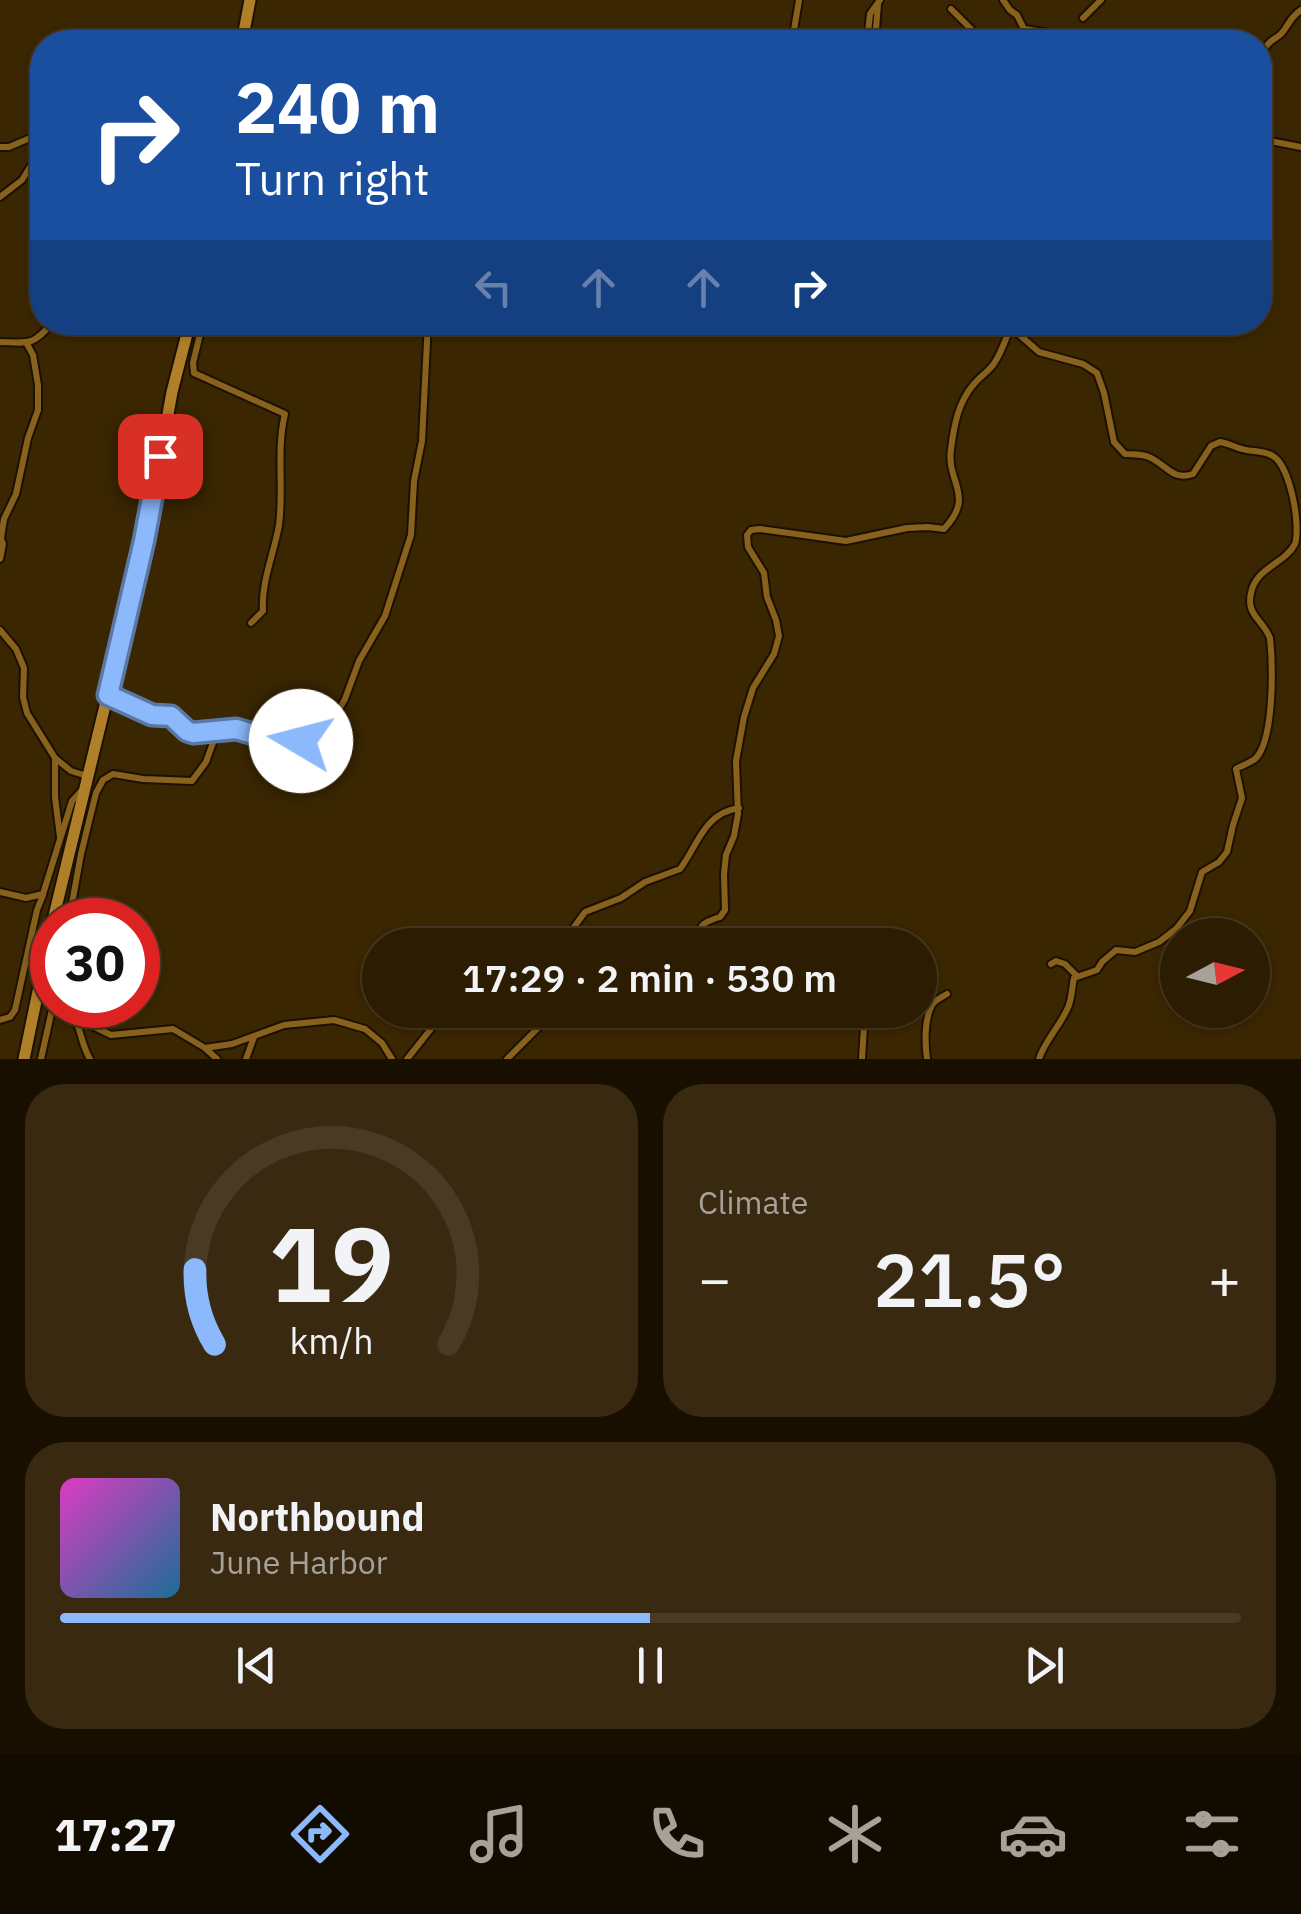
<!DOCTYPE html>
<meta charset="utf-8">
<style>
:root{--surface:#2c1c01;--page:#382910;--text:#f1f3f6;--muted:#a6a199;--line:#483a23;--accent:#8cb9fc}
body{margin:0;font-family:"IBM Plex Sans",sans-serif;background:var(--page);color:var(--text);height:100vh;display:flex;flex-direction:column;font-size:38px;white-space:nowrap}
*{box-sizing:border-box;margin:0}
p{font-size:32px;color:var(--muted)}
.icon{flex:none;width:55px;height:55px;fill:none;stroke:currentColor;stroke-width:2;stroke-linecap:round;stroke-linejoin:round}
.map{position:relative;height:1059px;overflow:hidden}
.details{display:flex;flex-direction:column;gap:25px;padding:25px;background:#180f01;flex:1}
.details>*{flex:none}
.guide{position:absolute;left:30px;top:30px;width:1242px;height:305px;border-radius:40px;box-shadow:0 2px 8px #0004,0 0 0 2px var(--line);background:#1a4fa0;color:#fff;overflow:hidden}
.needle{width:65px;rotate:83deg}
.buttons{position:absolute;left:1160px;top:918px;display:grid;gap:20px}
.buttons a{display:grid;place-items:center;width:110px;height:110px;border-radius:50%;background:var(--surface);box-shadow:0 2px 8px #0004,0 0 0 2px var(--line);font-size:50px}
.speed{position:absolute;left:30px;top:898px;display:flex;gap:20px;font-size:50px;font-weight:700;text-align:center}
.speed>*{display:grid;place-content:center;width:130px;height:130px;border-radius:50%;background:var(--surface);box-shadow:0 2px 8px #0004,0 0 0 2px var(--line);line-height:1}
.speed .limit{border:15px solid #d22;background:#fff;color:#111}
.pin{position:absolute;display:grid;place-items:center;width:85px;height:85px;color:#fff;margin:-42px;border-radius:20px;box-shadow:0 5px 15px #0006}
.me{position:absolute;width:110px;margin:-55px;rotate:278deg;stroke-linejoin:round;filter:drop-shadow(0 0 8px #0008)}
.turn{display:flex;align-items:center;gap:35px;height:210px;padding:0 40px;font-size:45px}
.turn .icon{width:130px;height:130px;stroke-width:2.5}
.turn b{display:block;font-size:70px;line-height:85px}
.lanes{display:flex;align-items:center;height:95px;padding:0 40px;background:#0003;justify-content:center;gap:50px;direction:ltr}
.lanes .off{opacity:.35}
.big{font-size:75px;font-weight:600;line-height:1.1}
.details .tile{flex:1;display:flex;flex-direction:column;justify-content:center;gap:15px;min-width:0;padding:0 35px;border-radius:40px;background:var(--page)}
.details .dial{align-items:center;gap:0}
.dial svg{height:260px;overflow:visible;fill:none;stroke:var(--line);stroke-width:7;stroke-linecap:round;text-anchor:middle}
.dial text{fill:var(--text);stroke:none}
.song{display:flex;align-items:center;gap:30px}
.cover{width:120px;height:120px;border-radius:15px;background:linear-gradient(135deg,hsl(310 70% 55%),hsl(200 70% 35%))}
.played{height:10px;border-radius:5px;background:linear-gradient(90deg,var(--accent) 50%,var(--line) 50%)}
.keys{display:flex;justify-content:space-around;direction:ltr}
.heat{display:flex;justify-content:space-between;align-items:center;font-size:55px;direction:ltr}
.details .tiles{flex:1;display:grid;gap:25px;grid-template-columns:1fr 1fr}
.tile:last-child{grid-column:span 2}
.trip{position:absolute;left:362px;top:928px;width:575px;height:100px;border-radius:50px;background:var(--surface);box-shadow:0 2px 8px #0004,0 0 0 2px var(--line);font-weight:600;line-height:100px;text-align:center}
.tab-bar{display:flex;height:160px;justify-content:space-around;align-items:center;background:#120b00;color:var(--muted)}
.tab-bar .icon{width:70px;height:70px}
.tab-bar .selected{color:var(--accent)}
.tab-bar b{font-size:45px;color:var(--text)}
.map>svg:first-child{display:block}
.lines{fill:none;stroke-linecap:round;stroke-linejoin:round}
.minor-casing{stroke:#1c1000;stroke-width:10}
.trunk-casing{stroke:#1c1000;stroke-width:15}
.minor{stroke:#88621c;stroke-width:6}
.trunk{stroke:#af8029;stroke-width:11}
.route-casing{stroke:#5b78a4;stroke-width:25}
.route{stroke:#8cb9fc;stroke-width:18}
</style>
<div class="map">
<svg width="1301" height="1059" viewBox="0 0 1301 1059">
<rect width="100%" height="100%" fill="#3a2601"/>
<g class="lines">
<g class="minor-casing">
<g id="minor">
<path d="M1003 0 1010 10 1017 15 1024 29 1051 33 1066 38"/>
<path d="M951 9 973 31 979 42"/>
<path d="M1083 18 1101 0"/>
<path d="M876 33C893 39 915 36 929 42"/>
<path d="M978 39H1023L1038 33"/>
<path d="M792 42 799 0"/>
<path d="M867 42 870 14 880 0"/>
<path d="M875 42 878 4"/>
<path d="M1260 51 1264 50C1269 40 1274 40 1281 34 1289 25 1290 17 1301 10"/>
<path d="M1260 139 1301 147"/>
<path d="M0 147H9L42 133"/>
<path d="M0 197 22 180 42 148"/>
<path d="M203 322 193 363 194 373 285 414C276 450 284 488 279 525 274 554 261 582 263 611L251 623"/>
<path d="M478 322 486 326 509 323 529 325 534 322"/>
<path d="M1012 322 1014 330 1039 352 1083 364 1097 373 1104 393 1114 442 1125 454C1133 454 1142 454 1149 457 1167 465 1172 481 1193 474L1211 446 1220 442C1228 443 1234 447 1242 449 1252 452 1264 450 1273 456 1290 466 1301 525 1295 544 1285 563 1259 567 1252 589 1244 615 1262 618 1270 638 1273 665 1274 736 1257 757 1252 763 1242 765 1236 769L1242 798 1233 825 1227 852 1219 862 1202 872 1190 911 1176 929 1159 942 1135 952 1116 950 1102 962 1097 970 1074 978C1072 987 1072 996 1069 1005 1062 1024 1045 1040 1039 1059"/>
<path d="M0 342C29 343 33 346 53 322"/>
<path d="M1 538 4 519 16 494 28 438 38 410V385L33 355 27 344"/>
<path d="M0 559 3 544 0 537"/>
<path d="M0 630 16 649 24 668 23 697 27 713 55 758V797L60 837"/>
<path d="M107 695 152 715 171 716 187 731 193 733 236 729 283 742 309 740 317 737 327 730 345 699 359 661 385 616 411 535 414 481 422 441 428 322"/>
<path d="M55 758 71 771 87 776"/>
<path d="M0 892 26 898 43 894 72 801 83 789"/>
<path d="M69 920 81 854 96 793 103 780 113 774 143 779 192 781 206 762 214 740 227 731"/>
<path d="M561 945 585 912 621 898 645 882 680 869C698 845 704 813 739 808"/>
<path d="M695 945C701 925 700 923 720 917L725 910 724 874 726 855 734 836 738 814 736 761 744 717 753 688 774 654 779 636 776 620 767 597 764 573 748 547 747 535 751 530 760 529 846 541 907 528 928 527 944 529C976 495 946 483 951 449 954 426 958 402 974 384 980 376 990 371 995 362 1002 351 1006 338 1011 326"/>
<path d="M1051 964 1056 961 1065 964 1077 976"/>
<path d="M64 1005C81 1018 79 1041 90 1059"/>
<path d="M76 1018 111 1035 173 1029 205 1048 232 1044 284 1025 334 1020 365 1029 382 1043 392 1059"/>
<path d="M0 1020 10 1017 15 1010 37 910 43 895"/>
<path d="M206 1049 217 1059"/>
<path d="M41 1059 53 1005"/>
<path d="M246 1059 254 1037"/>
<path d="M407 1059 438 1020 465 1010"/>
<path d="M507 1059 539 1027 550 1019 610 1015 637 1010"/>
<path d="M862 1059 865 1010"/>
<path d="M927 1059C925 1044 924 1019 932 1005 935 1000 942 997 947 994"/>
</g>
</g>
<g class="trunk-casing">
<g id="trunk">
<path d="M242 42 250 0"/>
<path d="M53 920 145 541 172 392 190 322"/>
<path d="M24 1059 52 924"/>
</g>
</g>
<use href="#minor" class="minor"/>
<use href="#trunk" class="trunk"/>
</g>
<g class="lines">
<g class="route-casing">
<path id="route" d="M160 456 144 541 108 695 152 715 171 716 187 731 193 733 236 729 274 740 301 741"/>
</g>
<use href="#route" class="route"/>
</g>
</svg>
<div class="buttons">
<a><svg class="needle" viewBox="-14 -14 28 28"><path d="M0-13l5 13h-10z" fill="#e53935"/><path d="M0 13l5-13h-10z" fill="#a6a199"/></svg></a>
</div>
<div class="speed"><div class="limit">30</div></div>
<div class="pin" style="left:160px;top:456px;background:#d93025"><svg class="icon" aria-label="arrive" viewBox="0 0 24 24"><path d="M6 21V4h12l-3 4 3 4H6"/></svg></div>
<svg class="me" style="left:301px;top:741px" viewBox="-20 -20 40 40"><circle r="19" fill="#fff"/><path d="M0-13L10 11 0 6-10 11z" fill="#8cb9fc"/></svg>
<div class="trip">17:29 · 2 min · 530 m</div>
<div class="guide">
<div class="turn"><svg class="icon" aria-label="right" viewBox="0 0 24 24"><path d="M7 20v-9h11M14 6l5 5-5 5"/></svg><div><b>240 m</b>Turn right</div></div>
<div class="lanes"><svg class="icon off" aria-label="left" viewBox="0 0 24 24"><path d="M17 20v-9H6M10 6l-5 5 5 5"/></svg><svg class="icon off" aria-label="ahead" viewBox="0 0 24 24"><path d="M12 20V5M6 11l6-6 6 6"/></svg><svg class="icon off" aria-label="ahead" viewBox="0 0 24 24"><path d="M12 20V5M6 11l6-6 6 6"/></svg><svg class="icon" aria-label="right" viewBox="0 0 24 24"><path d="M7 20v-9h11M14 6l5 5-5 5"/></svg></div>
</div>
</div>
<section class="details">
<div class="tiles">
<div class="tile dial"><svg viewBox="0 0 100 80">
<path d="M14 69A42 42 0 1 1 86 69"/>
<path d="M14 69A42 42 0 0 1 8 46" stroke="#8cb9fc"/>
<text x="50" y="56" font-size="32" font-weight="700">19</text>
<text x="50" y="72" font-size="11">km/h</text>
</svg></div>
<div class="tile"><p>Climate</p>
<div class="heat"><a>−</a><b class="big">21.5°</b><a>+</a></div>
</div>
<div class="tile">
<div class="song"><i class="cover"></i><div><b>Northbound</b><p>June Harbor</p></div></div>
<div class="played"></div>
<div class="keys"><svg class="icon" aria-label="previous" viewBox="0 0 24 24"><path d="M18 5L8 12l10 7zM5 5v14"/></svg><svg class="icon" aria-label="pause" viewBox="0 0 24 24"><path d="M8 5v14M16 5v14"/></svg><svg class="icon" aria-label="next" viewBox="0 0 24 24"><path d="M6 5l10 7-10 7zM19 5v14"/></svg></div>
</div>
</div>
</section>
<nav class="tab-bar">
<b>17:27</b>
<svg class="icon selected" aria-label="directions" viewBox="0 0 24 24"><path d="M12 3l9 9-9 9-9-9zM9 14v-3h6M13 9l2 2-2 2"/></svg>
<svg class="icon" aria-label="music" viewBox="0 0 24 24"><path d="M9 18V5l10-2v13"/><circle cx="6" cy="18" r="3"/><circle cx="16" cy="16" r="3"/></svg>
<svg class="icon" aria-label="phone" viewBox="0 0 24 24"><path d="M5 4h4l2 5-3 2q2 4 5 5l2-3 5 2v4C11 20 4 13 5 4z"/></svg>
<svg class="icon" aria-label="climate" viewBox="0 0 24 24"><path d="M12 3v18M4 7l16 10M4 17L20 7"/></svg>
<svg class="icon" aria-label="car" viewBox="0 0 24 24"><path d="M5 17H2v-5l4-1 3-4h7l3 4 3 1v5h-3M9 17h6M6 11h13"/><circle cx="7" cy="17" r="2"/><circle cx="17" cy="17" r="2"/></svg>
<svg class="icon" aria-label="filters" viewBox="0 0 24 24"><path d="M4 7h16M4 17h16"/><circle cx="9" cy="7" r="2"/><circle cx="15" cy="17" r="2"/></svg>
</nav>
